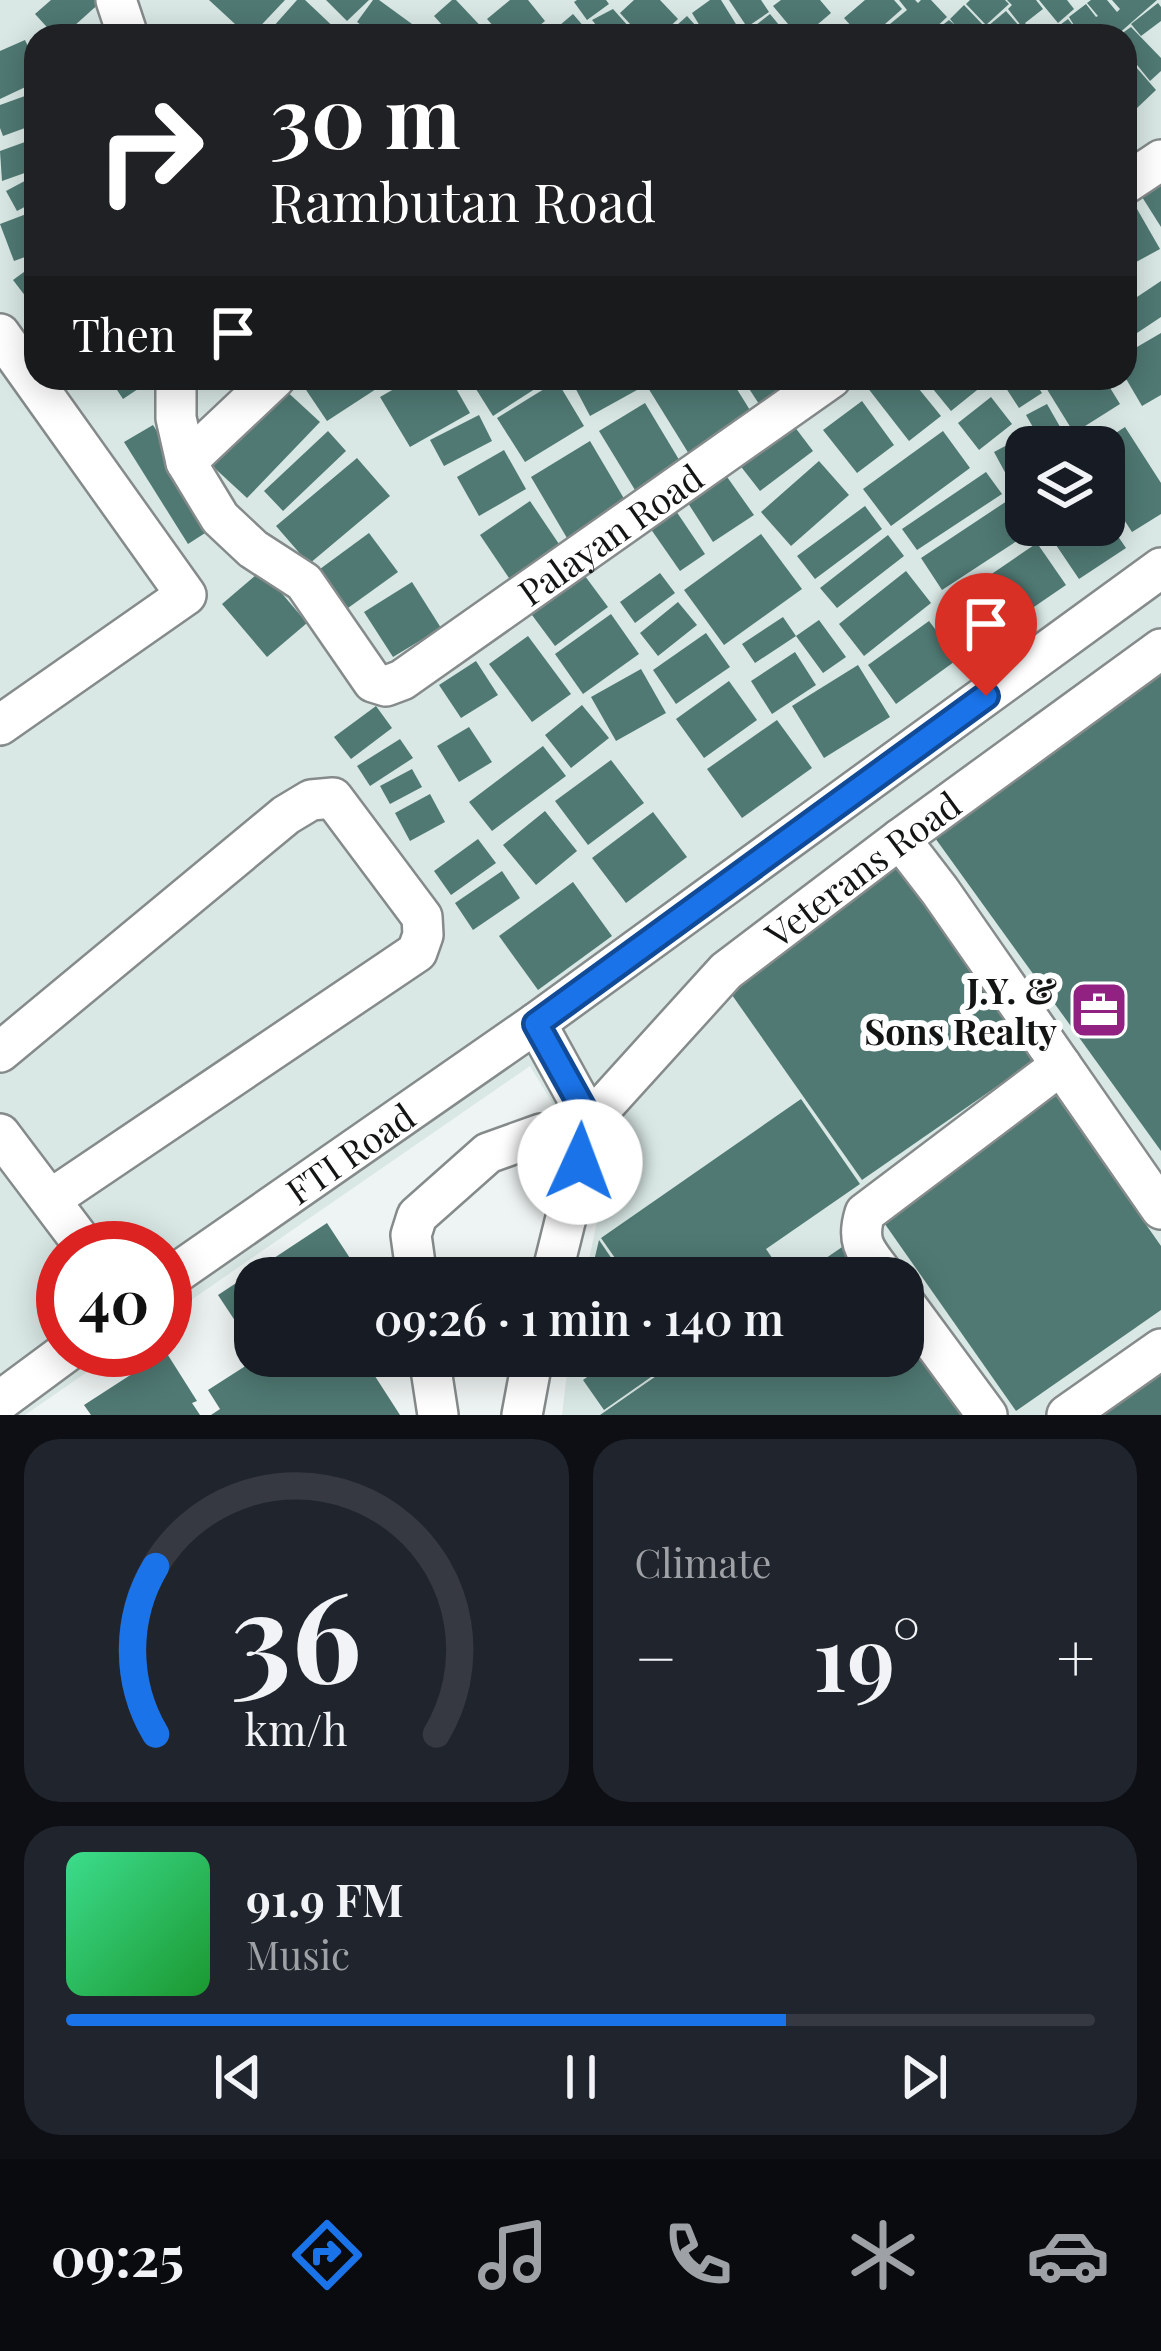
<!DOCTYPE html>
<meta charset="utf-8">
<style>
:root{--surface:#171b24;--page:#20242c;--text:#f1f3f6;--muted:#9ea1a6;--line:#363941;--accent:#1a73e8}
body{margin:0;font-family:"Playfair Display",serif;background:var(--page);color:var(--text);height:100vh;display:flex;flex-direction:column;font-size:45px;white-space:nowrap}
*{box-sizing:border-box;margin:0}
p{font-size:39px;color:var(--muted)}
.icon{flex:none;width:66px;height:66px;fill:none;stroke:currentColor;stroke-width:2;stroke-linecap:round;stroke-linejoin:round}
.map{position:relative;height:1415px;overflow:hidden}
.panel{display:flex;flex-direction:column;gap:24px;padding:24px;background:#0d0f14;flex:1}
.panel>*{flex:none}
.banner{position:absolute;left:24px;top:24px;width:1113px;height:366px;border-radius:36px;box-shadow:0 6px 30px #0003;background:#202124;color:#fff;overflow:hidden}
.controls{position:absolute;left:1005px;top:426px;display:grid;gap:24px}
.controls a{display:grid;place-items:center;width:120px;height:120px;border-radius:24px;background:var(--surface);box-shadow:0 6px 30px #0003;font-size:60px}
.speed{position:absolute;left:36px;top:1221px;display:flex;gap:24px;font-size:60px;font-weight:700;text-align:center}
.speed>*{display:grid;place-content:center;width:156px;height:156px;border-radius:50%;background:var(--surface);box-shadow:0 6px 30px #0003;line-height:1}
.speed .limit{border:18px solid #d22;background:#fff;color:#111}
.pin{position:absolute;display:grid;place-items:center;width:102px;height:102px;color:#fff;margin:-123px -51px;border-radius:50% 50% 50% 0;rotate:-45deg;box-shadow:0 0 12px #0007}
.pin .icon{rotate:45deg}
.me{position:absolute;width:132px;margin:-66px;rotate:2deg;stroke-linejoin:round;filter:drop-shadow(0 0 9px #0008)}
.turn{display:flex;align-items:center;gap:42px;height:252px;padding:0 48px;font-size:54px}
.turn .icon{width:156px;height:156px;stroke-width:2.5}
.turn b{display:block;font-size:84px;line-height:102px}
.then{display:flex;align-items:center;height:114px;padding:0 48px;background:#0003;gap:24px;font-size:45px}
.big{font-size:90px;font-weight:600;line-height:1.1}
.panel .card{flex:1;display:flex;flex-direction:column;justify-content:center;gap:18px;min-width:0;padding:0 42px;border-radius:36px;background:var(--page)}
.panel .dial{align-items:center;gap:0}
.dial svg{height:312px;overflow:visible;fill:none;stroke:var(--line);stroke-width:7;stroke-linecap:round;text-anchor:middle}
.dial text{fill:var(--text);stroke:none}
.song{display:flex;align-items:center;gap:36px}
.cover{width:144px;height:144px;border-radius:18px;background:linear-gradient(135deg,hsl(150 70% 55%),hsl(130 70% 35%))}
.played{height:12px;border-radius:6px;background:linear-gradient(90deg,var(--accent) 70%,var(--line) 70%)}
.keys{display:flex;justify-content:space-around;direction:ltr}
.heat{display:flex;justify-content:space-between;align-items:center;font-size:66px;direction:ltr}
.panel .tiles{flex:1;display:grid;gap:24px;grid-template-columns:1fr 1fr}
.card:last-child{grid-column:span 2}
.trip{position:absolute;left:234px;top:1257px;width:690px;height:120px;border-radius:36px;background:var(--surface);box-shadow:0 6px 30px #0003;font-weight:600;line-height:120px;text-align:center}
.dock{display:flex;height:192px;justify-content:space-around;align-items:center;background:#090b0e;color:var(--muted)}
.dock .icon{width:84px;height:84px}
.dock .on{color:var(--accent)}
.dock b{font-size:54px;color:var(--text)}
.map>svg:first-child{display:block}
.built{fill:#d9e8e5;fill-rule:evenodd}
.building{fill:#507973}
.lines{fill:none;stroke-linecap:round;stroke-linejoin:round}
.minor-casing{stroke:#858a8a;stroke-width:44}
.minor{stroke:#fff;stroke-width:39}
.route-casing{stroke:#114b97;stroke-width:30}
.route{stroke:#1a73e8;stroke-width:21}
.labels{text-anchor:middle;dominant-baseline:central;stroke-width:12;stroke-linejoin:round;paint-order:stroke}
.street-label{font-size:36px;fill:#131514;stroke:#fff}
.poi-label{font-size:36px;font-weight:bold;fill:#131514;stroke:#fff;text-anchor:end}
</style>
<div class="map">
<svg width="1161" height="1415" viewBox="0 0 1161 1415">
<rect width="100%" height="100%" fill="#eef4f3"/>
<path class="built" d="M0 0H1161V1415H562L569 1356H903V1278H585L604 1189 530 1066 165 1318V1248H63V1350H119L25 1415H0ZM36 36H1125V378H36ZM1026 447H1104V525H1026Z"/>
<g class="building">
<path d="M51 0H103L63 36H55L35 14Z"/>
<path d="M209 0H285L251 36H248Z"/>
<path d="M297 0H305L340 33 337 36H283L273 27Z"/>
<path d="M326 0H369L347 21Z"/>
<path d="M373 0H379L423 32 419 36H376L357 22Z"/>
<path d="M452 0H456L490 36H452L434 16Z"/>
<path d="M510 0H528L545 21 527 36H502L487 19Z"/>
<path d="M577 0H606L609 4 587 20 574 2Z"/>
<path d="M634 0H660L678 19 660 36H641L620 13Z"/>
<path d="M710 0H721L739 29 729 36H706L692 13Z"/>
<path d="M729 0H761L769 12 747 27Z"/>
<path d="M781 0H820L831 13 804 36H798L773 6Z"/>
<path d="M865 0H894L902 9 885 24 895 36H860L844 18Z"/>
<path d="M899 0H915L918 3 921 0H931L947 17 927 36H900L890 24 907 10Z"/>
<path d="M970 0H1005L1009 4 986 25 966 4Z"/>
<path d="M1007 0H1036L1043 9 1025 23 1037 36H1029L1008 9 1012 5Z"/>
<path d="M1039 0H1067L1074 9 1058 23Z"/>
<path d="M1091 0H1107L1117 12 1120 9 1112 0H1157L1116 36 1111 32 1106 36H1045L1068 19 1078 32 1069 17 1086 4 1096 17 1098 16 1087 3Z"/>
<path d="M1158 3 1161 7V21L1141 36 1131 24Z"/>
<path d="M964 5 983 25 970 36H948L940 27 949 20 955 25 950 19Z"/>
<path d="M613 9 637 36H605L592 20Z"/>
<path d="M1006 11 1020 27 1009 36H976Z"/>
<path d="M573 14 592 36H547Z"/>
<path d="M770 14 788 36H742Z"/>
<path d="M687 16 705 36H665Z"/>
<path d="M1131 27 1161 58V71L1150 81 1125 50V36H1118Z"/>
<path d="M25 40 36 63V82L0 99V51Z"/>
<path d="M1136 67 1156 90 1137 108 1128 99 1125 101V77Z"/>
<path d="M36 92V124L3 136 0 128V105Z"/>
<path d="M36 138V169L2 181 0 151Z"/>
<path d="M1161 174V227L1137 189Z"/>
<path d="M36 175V201L17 211 6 191Z"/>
<path d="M1129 195 1160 249 1127 267 1125 197Z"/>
<path d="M29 213 36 230V253L14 261 0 224Z"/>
<path d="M28 269 36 280V310L13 280Z"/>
<path d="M1161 281V317L1125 341V305Z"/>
<path d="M1161 333V395L1142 406 1125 377V354Z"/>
<path d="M109 378H148L150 381 123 399Z"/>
<path d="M298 378H393L327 421Z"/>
<path d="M413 378H450L470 413 410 447 380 397Z"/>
<path d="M469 378H552L493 416Z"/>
<path d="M570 378H631L637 390 590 416Z"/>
<path d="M652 378H730L753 415 689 454 645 383Z"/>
<path d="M742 378H792L797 385 761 407Z"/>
<path d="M879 378H910L941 416 909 441 867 387Z"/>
<path d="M924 378H992L951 411Z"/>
<path d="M1008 378H1032L1042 393 1019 408 1002 382Z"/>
<path d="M1040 378H1104L1120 404 1074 433Z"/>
<path d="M557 381 584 426 525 462 497 418Z"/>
<path d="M282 387 320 422 247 498 208 462Z"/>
<path d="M991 397 1012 424 979 450 958 423Z"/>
<path d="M862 401 894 445 857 473 823 430Z"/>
<path d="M645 403 681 463 635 490 599 431Z"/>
<path d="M1047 404 1063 432 1042 443 1026 415Z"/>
<path d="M479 415 492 441 444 466 430 440Z"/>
<path d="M788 418 813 451 760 491 735 459Z"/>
<path d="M153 425 216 526 188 544 124 442Z"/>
<path d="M1125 427 1161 483V514L1132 532 1104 489V447H1094Z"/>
<path d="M328 431 346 451 283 511 264 491Z"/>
<path d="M943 431 970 468 891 526 863 489Z"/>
<path d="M1030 433 1037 447H1026V480L1013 487 994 452Z"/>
<path d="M590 441 626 502 567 538 531 477Z"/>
<path d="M504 450 526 489 479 516 457 477Z"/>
<path d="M357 458 390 496 309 564 276 526Z"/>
<path d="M819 461 849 495 791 546 761 512Z"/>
<path d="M986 472 1002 494 917 550 902 529Z"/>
<path d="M725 474 754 515 713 542 686 500Z"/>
<path d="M1013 497 1026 516V525H1032L1035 529 942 590 921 558Z"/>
<path d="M530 501 561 547 511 581 480 535Z"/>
<path d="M865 506 882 529 815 579 797 556Z"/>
<path d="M674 508 705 554 680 571 648 525Z"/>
<path d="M1104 516 1126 548 1079 579 1056 545 1086 525H1104Z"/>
<path d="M369 533 398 572 348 608 320 569Z"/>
<path d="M761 534 802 589 724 645 684 590Z"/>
<path d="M888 535 904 556 837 608 820 588Z"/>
<path d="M1037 543 1066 585 968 652 939 610Z"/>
<path d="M262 570 307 623 267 657 222 604Z"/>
<path d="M906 571 931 603 864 656 839 624Z"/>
<path d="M660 573 675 593 635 623 620 602Z"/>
<path d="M585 576 608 607 555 646 532 615Z"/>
<path d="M412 582 441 628 393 657 364 612Z"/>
<path d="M678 602 697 625 658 656 640 633Z"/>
<path d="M611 614 639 654 583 694 555 654Z"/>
<path d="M783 617 796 636 819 620 846 657 823 673 796 636 755 663 742 644Z"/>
<path d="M929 621 958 659 896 704 868 665Z"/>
<path d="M706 633 730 667 676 704 653 670Z"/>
<path d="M528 636 571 694 532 722 489 664Z"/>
<path d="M795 652 816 685 772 714 751 681Z"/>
<path d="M476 661 498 695 461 718 439 685Z"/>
<path d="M858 665 890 717 824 758 792 706Z"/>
<path d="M1161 665V1151L930 831Z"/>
<path d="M641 669 666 713 616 741 591 697Z"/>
<path d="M729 681 757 720 704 758 676 719Z"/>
<path d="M582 705 609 738 571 768 545 735Z"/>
<path d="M376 706 392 728 351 759 334 737Z"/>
<path d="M777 720 812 768 742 818 707 769Z"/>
<path d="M469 727 492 762 459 782 437 746Z"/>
<path d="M400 739 413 758 370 786 357 766Z"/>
<path d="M543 746 566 776 492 831 469 802Z"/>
<path d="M611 760 644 803 588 845 555 801Z"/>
<path d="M412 769 422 787 390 804 380 786Z"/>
<path d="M430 794 445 822 410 841 395 813Z"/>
<path d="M545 811 577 851 536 885 503 845Z"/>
<path d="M653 812 687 857 626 903 592 858Z"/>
<path d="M478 839 496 863 451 895 434 871Z"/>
<path d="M900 863 1038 1058 862 1180 725 985Z"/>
<path d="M502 871 520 898 473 930 455 903Z"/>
<path d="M573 882 612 936 538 990 499 936Z"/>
<path d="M1056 1096 1161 1246V1310L1016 1411 880 1217Z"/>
<path d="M801 1099 860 1184 766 1249 786 1278H629L601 1238Z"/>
<path d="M327 1223 363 1278H255V1351L218 1295Z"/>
<path d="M599 1240 625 1278H590Z"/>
<path d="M848 1243 872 1278H797Z"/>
<path d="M903 1322 969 1415H600L685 1356H903Z"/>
<path d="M166 1352 197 1401 192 1403 200 1415H91L84 1405Z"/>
<path d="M261 1356H362L400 1415H211L220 1409 208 1390Z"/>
<path d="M587 1356H681L604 1410 583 1380 597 1370Z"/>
<path d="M1161 1367V1415H1092Z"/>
</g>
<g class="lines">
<g class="minor-casing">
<g id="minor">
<path d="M116 0 128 36"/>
<path d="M1125 184 1161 160"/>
<path d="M0 334 186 595 0 725"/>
<path id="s1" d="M176 378V418L186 462 220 518 253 549 304 582 373 682 386 686 402 680 831 378"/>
<path d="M186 462 275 378"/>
<path d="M900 839 940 891 1161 1209"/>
<path d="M536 1023 590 1121 551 1278"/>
<path d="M0 1052 286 815 311 800 333 798 422 917 423 935 417 952 51 1199"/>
<path d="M0 1134 86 1248"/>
<path id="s2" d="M417 1278 411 1235 417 1216 488 1153 541 1134 560 1133 590 1121 726 971 900 839 1161 649"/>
<path d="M886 1278C868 1253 855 1245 865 1213L1061 1065"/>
<path id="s3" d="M165 1281 536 1023 1161 568"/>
<path d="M903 1301 987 1415"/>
<path d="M429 1356 438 1415"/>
<path d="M0 1401 69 1350"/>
<path d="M522 1415 533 1356"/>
<path d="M1067 1415 1161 1349"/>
</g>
</g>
<use href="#minor" class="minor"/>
</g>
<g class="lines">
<g class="route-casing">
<path id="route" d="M580 1162 590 1121 536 1024 986 696"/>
</g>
<use href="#route" class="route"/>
</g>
<defs>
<g id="office-square" transform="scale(3)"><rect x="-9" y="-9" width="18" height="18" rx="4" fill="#922282" stroke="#fff"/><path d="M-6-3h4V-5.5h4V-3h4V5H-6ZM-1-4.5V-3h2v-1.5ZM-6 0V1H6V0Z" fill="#fff"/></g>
</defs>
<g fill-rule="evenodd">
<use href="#office-square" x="1099" y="1010"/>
</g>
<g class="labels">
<g class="street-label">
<text stroke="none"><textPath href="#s1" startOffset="663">Palayan Road</textPath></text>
<text stroke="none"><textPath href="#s2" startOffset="639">Veterans Road</textPath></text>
<text stroke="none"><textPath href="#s3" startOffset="225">FTI Road</textPath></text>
</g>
<g class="poi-label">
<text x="1057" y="989">J.Y. &amp;<tspan x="1057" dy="41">Sons Realty</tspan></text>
</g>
</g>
</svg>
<div class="controls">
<a><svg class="icon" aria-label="layers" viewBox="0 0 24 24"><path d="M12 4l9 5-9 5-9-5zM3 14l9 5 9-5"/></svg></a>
</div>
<div class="speed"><div class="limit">40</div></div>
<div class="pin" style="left:986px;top:696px;background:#d93025"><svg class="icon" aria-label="arrive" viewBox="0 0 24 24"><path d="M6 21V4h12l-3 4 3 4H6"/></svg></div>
<svg class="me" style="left:580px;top:1162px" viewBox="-20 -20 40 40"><circle r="19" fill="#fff"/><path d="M0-13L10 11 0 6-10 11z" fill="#1a73e8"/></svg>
<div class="trip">09:26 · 1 min · 140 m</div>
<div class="banner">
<div class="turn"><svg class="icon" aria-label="right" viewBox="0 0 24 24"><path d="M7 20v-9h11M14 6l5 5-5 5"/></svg><div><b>30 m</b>Rambutan Road</div></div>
<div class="then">Then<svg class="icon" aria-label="arrive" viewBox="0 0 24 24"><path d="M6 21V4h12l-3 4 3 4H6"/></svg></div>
</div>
</div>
<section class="panel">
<div class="tiles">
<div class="card dial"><svg viewBox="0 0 100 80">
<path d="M14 69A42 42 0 1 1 86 69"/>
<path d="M14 69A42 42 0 0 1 14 26" stroke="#1a73e8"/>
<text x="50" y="56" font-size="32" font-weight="700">36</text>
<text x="50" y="72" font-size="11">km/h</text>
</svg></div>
<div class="card"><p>Climate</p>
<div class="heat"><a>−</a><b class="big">19°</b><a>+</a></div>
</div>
<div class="card">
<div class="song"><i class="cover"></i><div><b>91.9 FM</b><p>Music</p></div></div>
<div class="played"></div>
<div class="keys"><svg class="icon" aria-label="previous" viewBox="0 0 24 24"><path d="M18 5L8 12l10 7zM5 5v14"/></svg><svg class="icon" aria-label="pause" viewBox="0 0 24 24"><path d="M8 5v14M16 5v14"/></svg><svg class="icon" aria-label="next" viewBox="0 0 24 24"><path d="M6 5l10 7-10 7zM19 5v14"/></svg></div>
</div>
</div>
</section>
<nav class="dock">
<b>09:25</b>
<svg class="icon on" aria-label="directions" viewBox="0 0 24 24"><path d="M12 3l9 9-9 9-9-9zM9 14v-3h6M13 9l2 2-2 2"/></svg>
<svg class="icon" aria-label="music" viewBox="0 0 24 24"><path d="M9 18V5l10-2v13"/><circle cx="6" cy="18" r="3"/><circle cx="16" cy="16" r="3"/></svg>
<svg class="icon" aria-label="phone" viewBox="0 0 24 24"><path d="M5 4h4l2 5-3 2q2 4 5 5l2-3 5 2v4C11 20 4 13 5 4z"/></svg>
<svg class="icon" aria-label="climate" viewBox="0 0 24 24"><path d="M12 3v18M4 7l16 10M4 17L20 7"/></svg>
<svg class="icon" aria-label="car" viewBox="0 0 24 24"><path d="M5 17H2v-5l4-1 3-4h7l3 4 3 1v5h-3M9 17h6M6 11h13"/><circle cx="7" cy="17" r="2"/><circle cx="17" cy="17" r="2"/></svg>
</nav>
